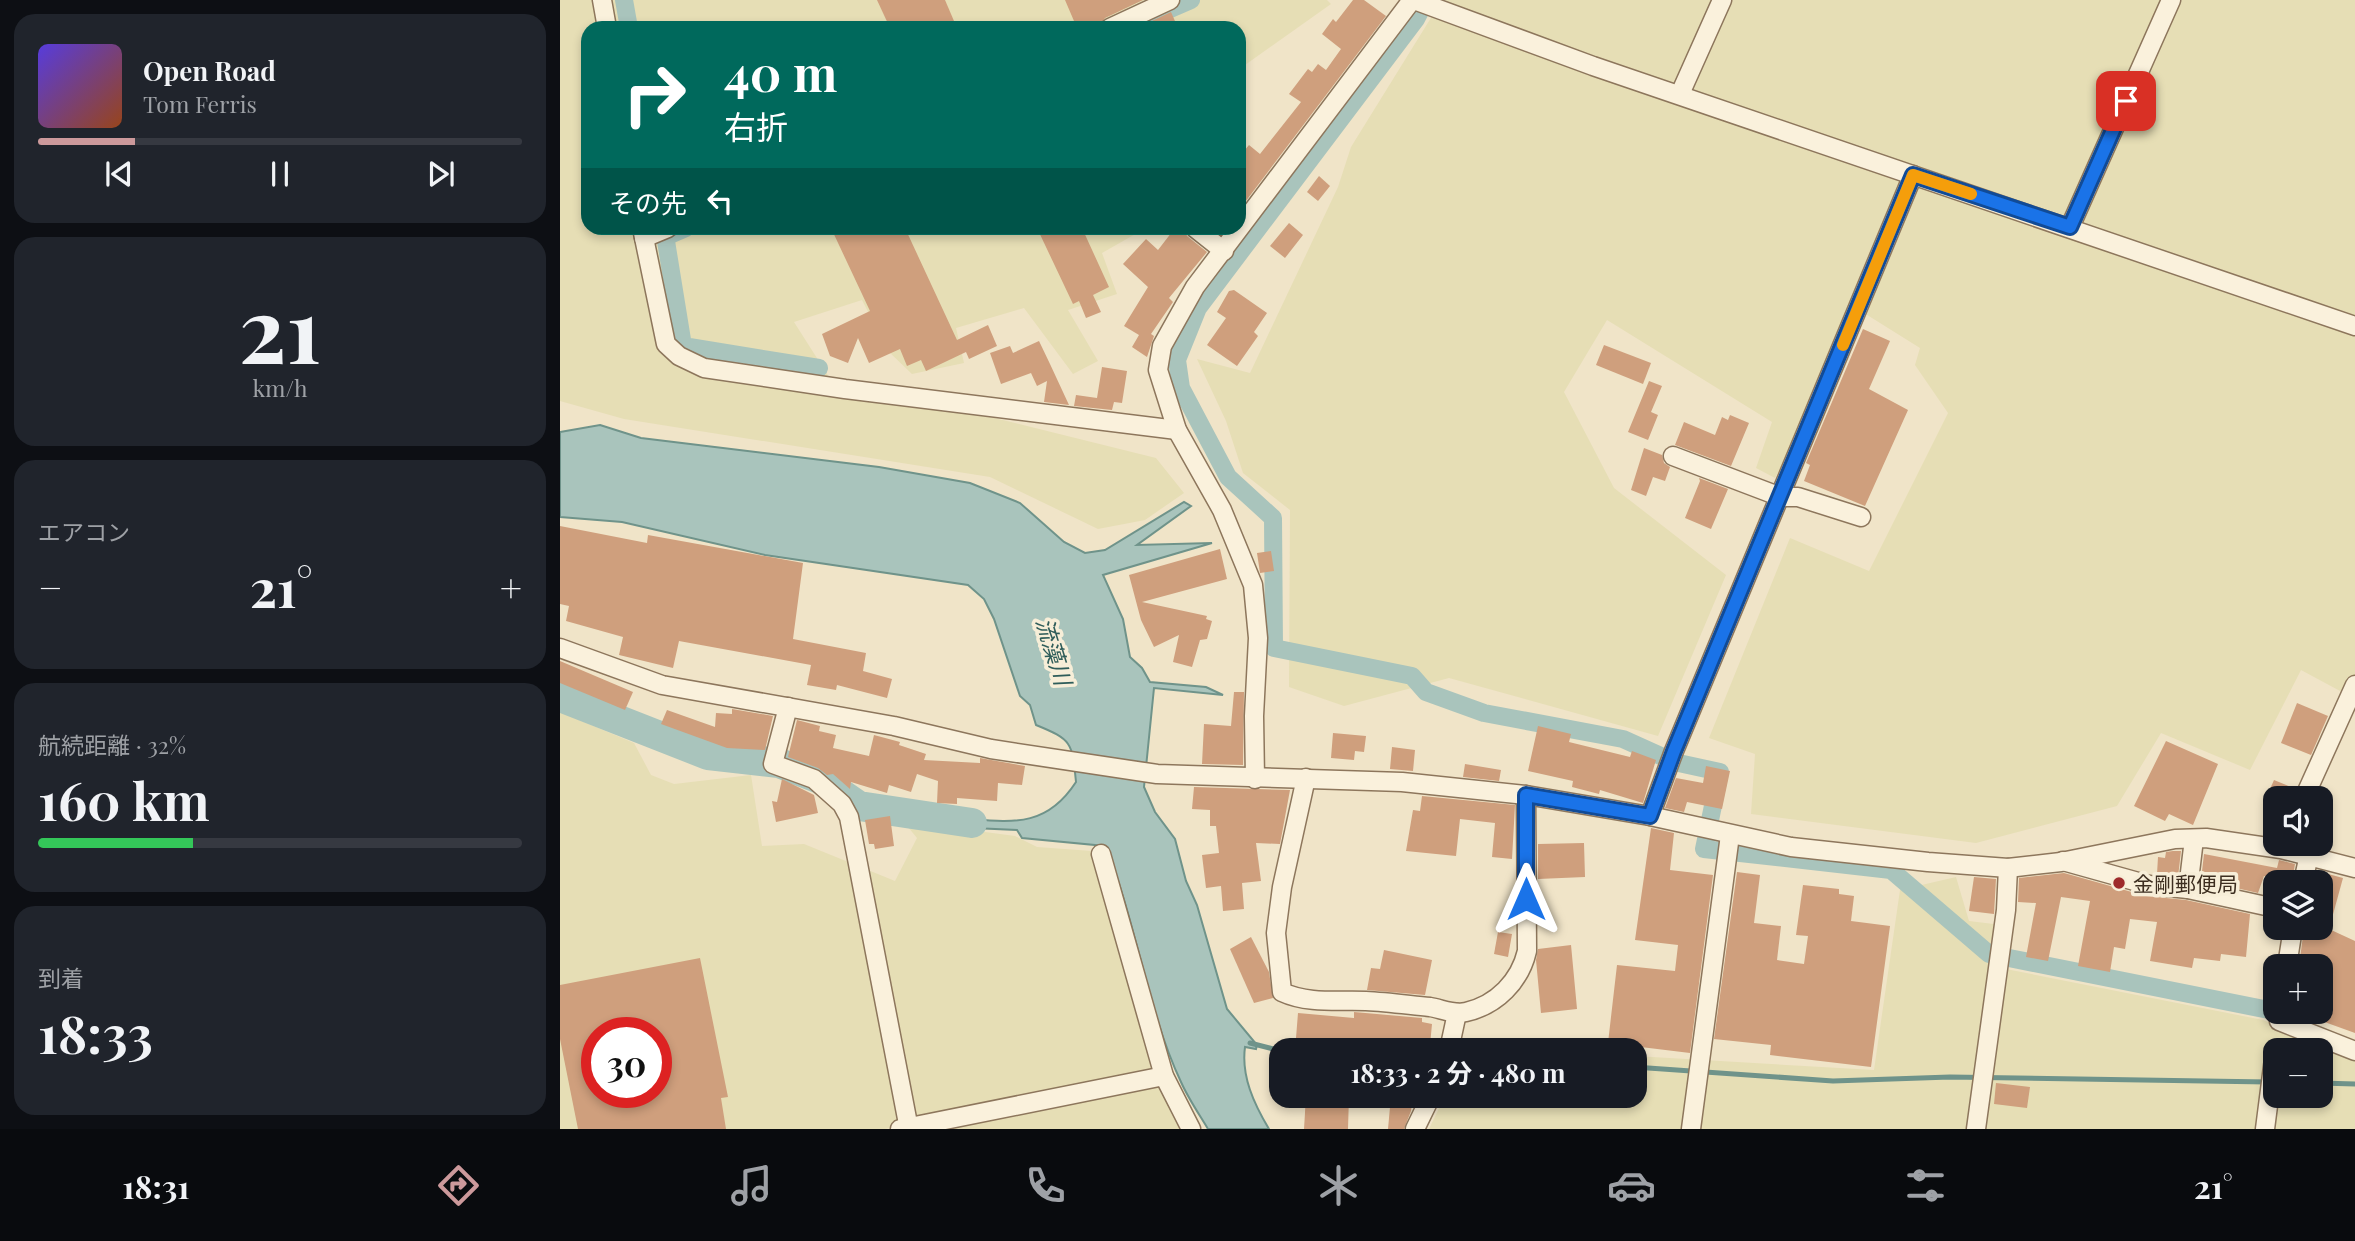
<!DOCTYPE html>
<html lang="ja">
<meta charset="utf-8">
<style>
:root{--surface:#171b24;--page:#20242c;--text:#f1f3f6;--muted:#9ea1a6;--line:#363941;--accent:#cc999b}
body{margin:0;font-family:"Playfair Display","Noto Sans JP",serif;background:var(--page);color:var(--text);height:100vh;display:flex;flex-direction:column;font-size:26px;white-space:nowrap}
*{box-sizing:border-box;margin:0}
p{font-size:23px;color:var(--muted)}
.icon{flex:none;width:38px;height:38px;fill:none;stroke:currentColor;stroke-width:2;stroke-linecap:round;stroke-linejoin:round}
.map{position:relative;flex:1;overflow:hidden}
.side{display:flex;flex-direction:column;gap:14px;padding:14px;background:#0d0f14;width:560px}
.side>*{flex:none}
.top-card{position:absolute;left:21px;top:21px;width:665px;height:214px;border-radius:21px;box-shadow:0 4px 10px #0003;background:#00695c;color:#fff;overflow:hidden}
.tools{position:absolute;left:1703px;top:786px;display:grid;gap:14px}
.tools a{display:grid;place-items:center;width:70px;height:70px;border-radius:14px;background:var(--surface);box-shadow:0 4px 10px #0003;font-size:35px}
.speed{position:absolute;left:21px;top:1017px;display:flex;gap:14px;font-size:35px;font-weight:700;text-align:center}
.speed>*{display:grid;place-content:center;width:91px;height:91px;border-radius:50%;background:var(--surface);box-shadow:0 4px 10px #0003;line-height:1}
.speed .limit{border:10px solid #d22;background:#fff;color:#111}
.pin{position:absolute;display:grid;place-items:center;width:60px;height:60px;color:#fff;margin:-30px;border-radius:14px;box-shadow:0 4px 10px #0006}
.me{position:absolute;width:77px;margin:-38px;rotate:0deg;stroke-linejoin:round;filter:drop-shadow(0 0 5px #0008)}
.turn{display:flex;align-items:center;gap:24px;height:147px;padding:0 28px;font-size:32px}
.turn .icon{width:91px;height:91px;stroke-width:2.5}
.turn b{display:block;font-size:49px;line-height:60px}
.then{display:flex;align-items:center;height:66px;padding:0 28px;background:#0003;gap:14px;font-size:26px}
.big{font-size:52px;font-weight:700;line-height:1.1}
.side .card{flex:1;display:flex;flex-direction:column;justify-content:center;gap:10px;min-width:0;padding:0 24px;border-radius:21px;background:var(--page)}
.side .dial{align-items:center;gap:0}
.dial b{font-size:91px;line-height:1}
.song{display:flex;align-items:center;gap:21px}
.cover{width:84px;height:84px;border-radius:10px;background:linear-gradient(135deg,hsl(250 70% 55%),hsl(20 70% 35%))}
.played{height:7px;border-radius:4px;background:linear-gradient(90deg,var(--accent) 20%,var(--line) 20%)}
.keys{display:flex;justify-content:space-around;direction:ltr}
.heat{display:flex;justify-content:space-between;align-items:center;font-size:38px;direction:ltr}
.charge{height:10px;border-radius:5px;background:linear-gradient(90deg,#34c759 32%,var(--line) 0)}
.trip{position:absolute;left:709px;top:1038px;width:378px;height:70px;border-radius:21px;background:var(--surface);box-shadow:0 4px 10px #0003;font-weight:700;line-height:70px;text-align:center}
.dock{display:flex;height:112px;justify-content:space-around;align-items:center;background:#090b0e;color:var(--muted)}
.dock .icon{width:49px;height:49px}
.dock .selected{color:var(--accent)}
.dock b{font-size:32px;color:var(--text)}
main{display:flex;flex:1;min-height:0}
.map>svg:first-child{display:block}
.farmland{fill:#e6deb5;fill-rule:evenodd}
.water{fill:#a9c4bc;stroke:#6f938a;stroke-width:2}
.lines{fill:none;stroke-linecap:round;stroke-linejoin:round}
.stream{stroke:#6f938a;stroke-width:5}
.canal{stroke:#a9c4bc;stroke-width:18}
.river{stroke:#a9c4bc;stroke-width:30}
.building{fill:#cf9f7d;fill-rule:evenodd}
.street-casing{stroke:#8d765c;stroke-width:21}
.street{stroke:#faf1dc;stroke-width:18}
.route-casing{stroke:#114b97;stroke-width:18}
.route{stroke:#1a73e8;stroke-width:12}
.slow{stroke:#f59e0b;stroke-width:12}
.poi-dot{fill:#9e2a2b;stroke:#f7eed8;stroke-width:2.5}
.labels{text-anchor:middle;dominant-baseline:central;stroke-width:7;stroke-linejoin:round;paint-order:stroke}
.poi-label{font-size:21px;fill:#3d2e20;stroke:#f7eed8;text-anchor:start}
.water-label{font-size:23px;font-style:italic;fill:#2f5d5a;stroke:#f7eed8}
</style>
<main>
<section class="side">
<div class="card">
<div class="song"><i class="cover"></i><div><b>Open Road</b><p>Tom Ferris</p></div></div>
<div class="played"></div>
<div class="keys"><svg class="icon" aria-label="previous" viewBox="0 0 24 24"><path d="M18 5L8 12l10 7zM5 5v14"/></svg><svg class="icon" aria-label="pause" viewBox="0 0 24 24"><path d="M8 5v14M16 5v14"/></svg><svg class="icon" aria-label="next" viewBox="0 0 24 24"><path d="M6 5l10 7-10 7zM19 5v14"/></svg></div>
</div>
<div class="card dial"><b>21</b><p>km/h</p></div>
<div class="card"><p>エアコン</p>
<div class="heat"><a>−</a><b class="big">21°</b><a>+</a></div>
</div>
<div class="card"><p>航続距離 · 32%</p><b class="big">160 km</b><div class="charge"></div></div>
<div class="card"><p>到着</p><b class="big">18:33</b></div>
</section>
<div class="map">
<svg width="1795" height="1129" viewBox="0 0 1795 1129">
<rect width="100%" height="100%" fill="#f0e4c8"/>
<g class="farmland">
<path d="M0 0H767L771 4 685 65 679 87V28H28V228H586L542 253 557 294 508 310 538 361 513 374 464 308 396 328 404 363 352 374 328 351 302 300 234 322 269 377 596 458 624 493 585 520 538 529 430 477 64 419 0 401Z"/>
<path d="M882 0H1795V699L1741 670 1690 770 1601 733 1557 806 1416 843 1191 814 1195 754 1149 738 1230 538 1309 571 1388 413 1355 365 1360 348 1304 313 1215 478 1196 468 1212 422 1047 320 1004 392 1054 488 1166 575 1098 736 889 678 784 706 729 687 730 510 683 473 666 421 637 359 690 373 778 187 791 147Z"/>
<path d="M0 712 74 743 91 775 114 784 191 775 202 846 244 844 335 881 357 838 343 821 455 836 477 847 532 851 601 1075 325 1129H0ZM37 1032H96V1092H37Z"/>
<path d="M1396 877 1409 921 1450 926 1446 969 1703 1020 1795 1057V1129H869L885 1096H1074L1075 1056 1314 1070 1340 890ZM1715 1050H1760V1096H1715Z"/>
<path d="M599 1086 623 1129H376Z"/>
</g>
<path class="water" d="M40 425 81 438 319 467 410 483 460 503 504 542 525 553 545 550 624 502 631 506 577 545 652 543 543 575 563 619 570 657 582 668 590 682 646 687 663 695 594 688 584 787 595 812 615 839 626 881 637 905 667 1009 697 1045 696 1049 685 1047C681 1076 694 1104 709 1129H648C639 1114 628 1098 621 1082 586 1008 577 922 545 846L462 838 457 830 413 828 411 819C457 823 488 825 516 782 512 743 513 740 476 725L470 705 460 696 434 619 424 599 408 585 205 555 62 522 0 517V432Z"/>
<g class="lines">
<g class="stream">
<path d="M690 1043 721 1051"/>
<path d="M1074 1067 1273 1081 1390 1077 1708 1082"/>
<path d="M1760 1083 1795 1084"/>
</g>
<g class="canal">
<path d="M64 0 69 28"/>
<path d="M866 0 856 19 638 308 617 360 621 388 668 477 713 518 714 648 852 676 866 692 924 713 1063 739 1114 762 1160 772 1144 849 1331 870 1429 954 1714 1011 1737 1020"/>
<path d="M594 16 631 0"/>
<path d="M105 235 123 346 259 368"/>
<path d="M105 237 126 228"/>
</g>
<path class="river" d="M0 697 148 755 219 763 260 779 299 806 412 823"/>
</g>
<g class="building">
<path d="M317 0H385L397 28H330Z"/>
<path d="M505 0H583L545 18 539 28H517Z"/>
<path d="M793 0H804L826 16 679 210V157L689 145 700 154 741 102 729 94 748 69 752 72 758 64 766 70 781 49 762 34 773 19 776 22Z"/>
<path d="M611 12 618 28H577Z"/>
<path d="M759 176 770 186 758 201 747 192Z"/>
<path d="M729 223 743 235 725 258 710 246Z"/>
<path d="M271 228H345L397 340 428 325 437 346 409 359 406 352 366 371 361 360 347 366 340 349 309 363 298 338 288 363 270 356 262 334 310 311Z"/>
<path d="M477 228H522L549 287 533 295 541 312 526 318 519 301 513 304Z"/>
<path d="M615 228H624L627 236 647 252 609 298 613 302 591 334 594 336 587 357 572 347 579 335 564 326 588 287 563 264 586 239 598 250Z"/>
<path d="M674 290 707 313 694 332 698 336 677 366 647 345 666 318 657 312 669 291Z"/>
<path d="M1303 329 1330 341 1309 389 1348 410 1305 506 1244 481 1250 465 1246 463Z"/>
<path d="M479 341 490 364 509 405 484 402 487 381 477 386 471 373 441 384 430 353 450 346 453 353Z"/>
<path d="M1044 345 1091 363 1083 384 1036 365Z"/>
<path d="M542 367 567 371 562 403 554 402 552 410 514 406 516 395 537 398Z"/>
<path d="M1089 381 1102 386 1091 412 1098 415 1088 440 1068 432Z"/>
<path d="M1170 415 1189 423 1171 466 1115 445 1124 422 1155 435 1162 417 1168 420Z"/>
<path d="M1084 448 1102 455 1104 463 1110 467 1105 481 1093 477 1086 496 1071 490Z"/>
<path d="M1139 478 1168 489 1151 529 1125 518 1140 481Z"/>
<path d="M0 526 87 543 88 535 243 563 233 639 306 653 303 671 332 679 327 698 277 685 276 690 247 685 251 665 119 641 113 668 59 655 63 637 6 621 9 606 0 604Z"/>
<path d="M660 549 667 579 582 602 647 616 646 619 652 621 647 639 640 640 632 667 613 662 619 635 594 647 581 620 569 575Z"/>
<path d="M711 551 714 571 700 573 697 553Z"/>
<path d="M0 661 73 692 65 710 0 683Z"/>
<path d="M674 692H684L683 765 642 764 644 724 671 726Z"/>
<path d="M1737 703 1768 716 1751 755 1721 743Z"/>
<path d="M172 709 213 716 205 750 167 748 101 724 107 710 155 727 156 713 172 714Z"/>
<path d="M237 720 260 726 259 731 276 735 273 748 309 756 314 735 340 742 339 745 366 754 364 760 420 763V758L465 766 462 785 438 783 437 801 397 798V804L377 803 378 781 357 774 351 792 329 785 327 793 291 782 290 789 273 774 267 775 258 768 228 757Z"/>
<path d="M978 726 1011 734 1009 742 1070 757 1072 751 1096 760 1083 803 1040 790 1039 794 1012 787 1013 781 968 771Z"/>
<path d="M773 733 806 736 804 752 795 751 794 760 771 758Z"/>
<path d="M1606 741 1658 764 1633 825 1609 814 1605 821 1574 806Z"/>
<path d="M832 747 855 750 853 771 830 769Z"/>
<path d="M905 764 941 770 939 781 903 777Z"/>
<path d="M1146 766 1170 771 1162 809 1127 802 1124 812 1105 808 1116 778 1143 783Z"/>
<path d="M222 779 254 795 258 813 216 822 212 801 217 802Z"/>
<path d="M1714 780 1736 789 1733 798H1706Z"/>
<path d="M634 787 730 790 720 844 696 843 701 881 682 883 684 909 663 911 661 886 646 888 642 855 659 853 656 826H650V810L632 809Z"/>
<path d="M862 796 955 805 952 859 932 857 935 823 900 819 896 856 846 851 853 810 860 811Z"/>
<path d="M330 816 334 846 315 849 314 844H309L305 820Z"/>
<path d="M1091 828 1114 833 1110 870 1153 875 1130 1053 1048 1043 1057 965 1115 971 1118 945 1075 940Z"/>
<path d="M1024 843 1025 877 978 879V844Z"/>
<path d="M1613 851H1621L1618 877 1597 874 1598 857 1605 858 1606 852Z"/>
<path d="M1644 854 1717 868 1719 860 1735 864 1732 882 1704 876 1698 893 1641 880Z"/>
<path d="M1757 871 1783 878 1769 929 1795 941V1033L1759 1020 1760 966H1739L1744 928H1760V882H1755Z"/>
<path d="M1177 872 1200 875 1194 923 1221 926 1217 960 1244 964 1248 936 1236 935 1243 885 1279 889V894L1294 896 1291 921 1330 926 1311 1067 1210 1055 1211 1045 1154 1039Z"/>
<path d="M1504 873 1586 896 1626 900 1690 914 1686 957 1661 954 1660 961 1634 958 1632 968 1590 961 1597 922 1570 919 1565 949 1554 947 1550 972 1518 966 1530 901 1501 897 1488 961 1466 957 1476 903 1458 902 1459 878Z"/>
<path d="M1414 877 1436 879 1434 914 1409 911Z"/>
<path d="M938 932 952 934 948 957 934 954Z"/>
<path d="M691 937 709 972 713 998 694 1003 670 949Z"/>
<path d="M1011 945 1017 1009 981 1013 976 960 978 949Z"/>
<path d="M824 950 872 960 865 995 807 990 811 968 820 969Z"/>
<path d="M140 958 168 1097 161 1098 166 1129H18L0 1039V985ZM37 1032H96V1092H37Z"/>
<path d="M794 1012 862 1018V1022L872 1024 870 1045 863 1044 862 1050H798L786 1048 787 1043 736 1038 738 1013 794 1018Z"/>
<path d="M1436 1083 1470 1087 1467 1108 1434 1104Z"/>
<path d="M746 1096H789L788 1129H744Z"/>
<path d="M831 1096H853L851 1111 844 1129H828Z"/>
</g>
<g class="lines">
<g class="street-casing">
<g id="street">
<path d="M42 0 47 28"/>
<path d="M854 0 1033 66 1795 326"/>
<path d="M550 28 610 0"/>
<path d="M1120 94 1162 0"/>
<path d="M1510 227 1611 0"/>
<path d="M82 228 106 344 119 356 144 368 285 389 617 430"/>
<path d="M635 228 664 251"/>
<path d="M84 238 108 228"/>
<path d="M1113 456 1221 497H1238L1301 517"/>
<path d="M0 648 102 685 334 726 431 749 597 774 842 782 966 795 1090 816 1231 847 1368 862 1448 868 1501 862 1615 839 1646 838 1721 849 1795 868"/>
<path d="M228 707 213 764 254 779 282 804 289 817 349 1129"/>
<path d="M746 778 722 887 716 933 722 992C748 1004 777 1000 806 1001 827 1002 849 1005 870 1007 882 1009 894 1015 906 1012 937 1005 960 981 967 951L966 795"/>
<path d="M695 779 694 716 698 638 693 585 662 510 617 430 598 370 602 346 635 287 852 0"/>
<path d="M1744 798 1795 685"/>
<path d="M1090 816 1114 751 1353 175"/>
<path d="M541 854 604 1076 631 1129"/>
<path d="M1503 861 1589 885 1628 889 1715 908"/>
<path d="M1743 882 1749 855"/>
<path d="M1628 889 1634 839"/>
<path d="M1727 966 1733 928"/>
<path d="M1719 1021 1795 1051"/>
<path d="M889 1050 897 1013"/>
<path d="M340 1129 604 1076"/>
<path d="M855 1129 871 1096"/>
<path d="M1131 1129 1170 835"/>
<path d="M1416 1129 1446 910 1448 868"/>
<path d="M1705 1129 1715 1051"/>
</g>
</g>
<use href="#street" class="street"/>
</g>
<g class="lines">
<g class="route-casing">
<path id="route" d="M966 899V795L1090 816 1114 751 1353 175 1510 227 1566 101"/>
</g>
<use href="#route" class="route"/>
<path class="slow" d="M1283 345 1353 175 1411 194"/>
</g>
<circle class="poi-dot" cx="1559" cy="883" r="7"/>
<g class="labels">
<g class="poi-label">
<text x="1573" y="883">金剛郵便局</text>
</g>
<g class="water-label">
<text transform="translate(495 651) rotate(73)">流藻川</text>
</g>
</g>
</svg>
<div class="tools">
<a><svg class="icon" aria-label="sound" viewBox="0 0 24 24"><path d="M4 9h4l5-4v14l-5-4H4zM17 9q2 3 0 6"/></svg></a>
<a><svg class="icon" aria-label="layers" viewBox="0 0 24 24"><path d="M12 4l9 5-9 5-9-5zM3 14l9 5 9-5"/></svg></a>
<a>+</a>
<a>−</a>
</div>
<div class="speed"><div class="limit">30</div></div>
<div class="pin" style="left:1566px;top:101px;background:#d93025"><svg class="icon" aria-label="arrive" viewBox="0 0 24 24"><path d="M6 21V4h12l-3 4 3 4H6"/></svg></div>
<svg class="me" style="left:966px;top:899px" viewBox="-20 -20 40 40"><path d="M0-17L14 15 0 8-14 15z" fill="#1a73e8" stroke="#fff" stroke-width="4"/></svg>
<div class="trip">18:33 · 2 分 · 480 m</div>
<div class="top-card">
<div class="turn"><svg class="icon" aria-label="right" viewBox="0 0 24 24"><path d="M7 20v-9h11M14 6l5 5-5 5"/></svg><div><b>40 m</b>右折</div></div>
<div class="then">その先<svg class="icon" aria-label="left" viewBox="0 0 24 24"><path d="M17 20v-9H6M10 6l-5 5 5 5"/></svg></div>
</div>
</div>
</main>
<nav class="dock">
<b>18:31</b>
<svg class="icon selected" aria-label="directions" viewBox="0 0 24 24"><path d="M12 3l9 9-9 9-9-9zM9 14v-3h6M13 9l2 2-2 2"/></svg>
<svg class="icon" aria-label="music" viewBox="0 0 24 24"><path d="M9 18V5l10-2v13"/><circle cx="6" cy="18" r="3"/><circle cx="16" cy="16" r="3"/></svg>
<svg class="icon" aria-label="phone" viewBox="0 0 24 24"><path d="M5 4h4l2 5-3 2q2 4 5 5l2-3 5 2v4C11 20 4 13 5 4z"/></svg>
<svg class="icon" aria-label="climate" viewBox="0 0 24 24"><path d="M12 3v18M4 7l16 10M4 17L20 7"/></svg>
<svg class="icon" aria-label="car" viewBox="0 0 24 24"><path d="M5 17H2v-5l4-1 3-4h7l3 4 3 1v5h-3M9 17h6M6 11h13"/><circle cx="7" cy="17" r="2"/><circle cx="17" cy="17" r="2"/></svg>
<svg class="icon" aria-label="filters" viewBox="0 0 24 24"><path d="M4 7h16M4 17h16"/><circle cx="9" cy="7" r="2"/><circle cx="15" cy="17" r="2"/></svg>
<b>21°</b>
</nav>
